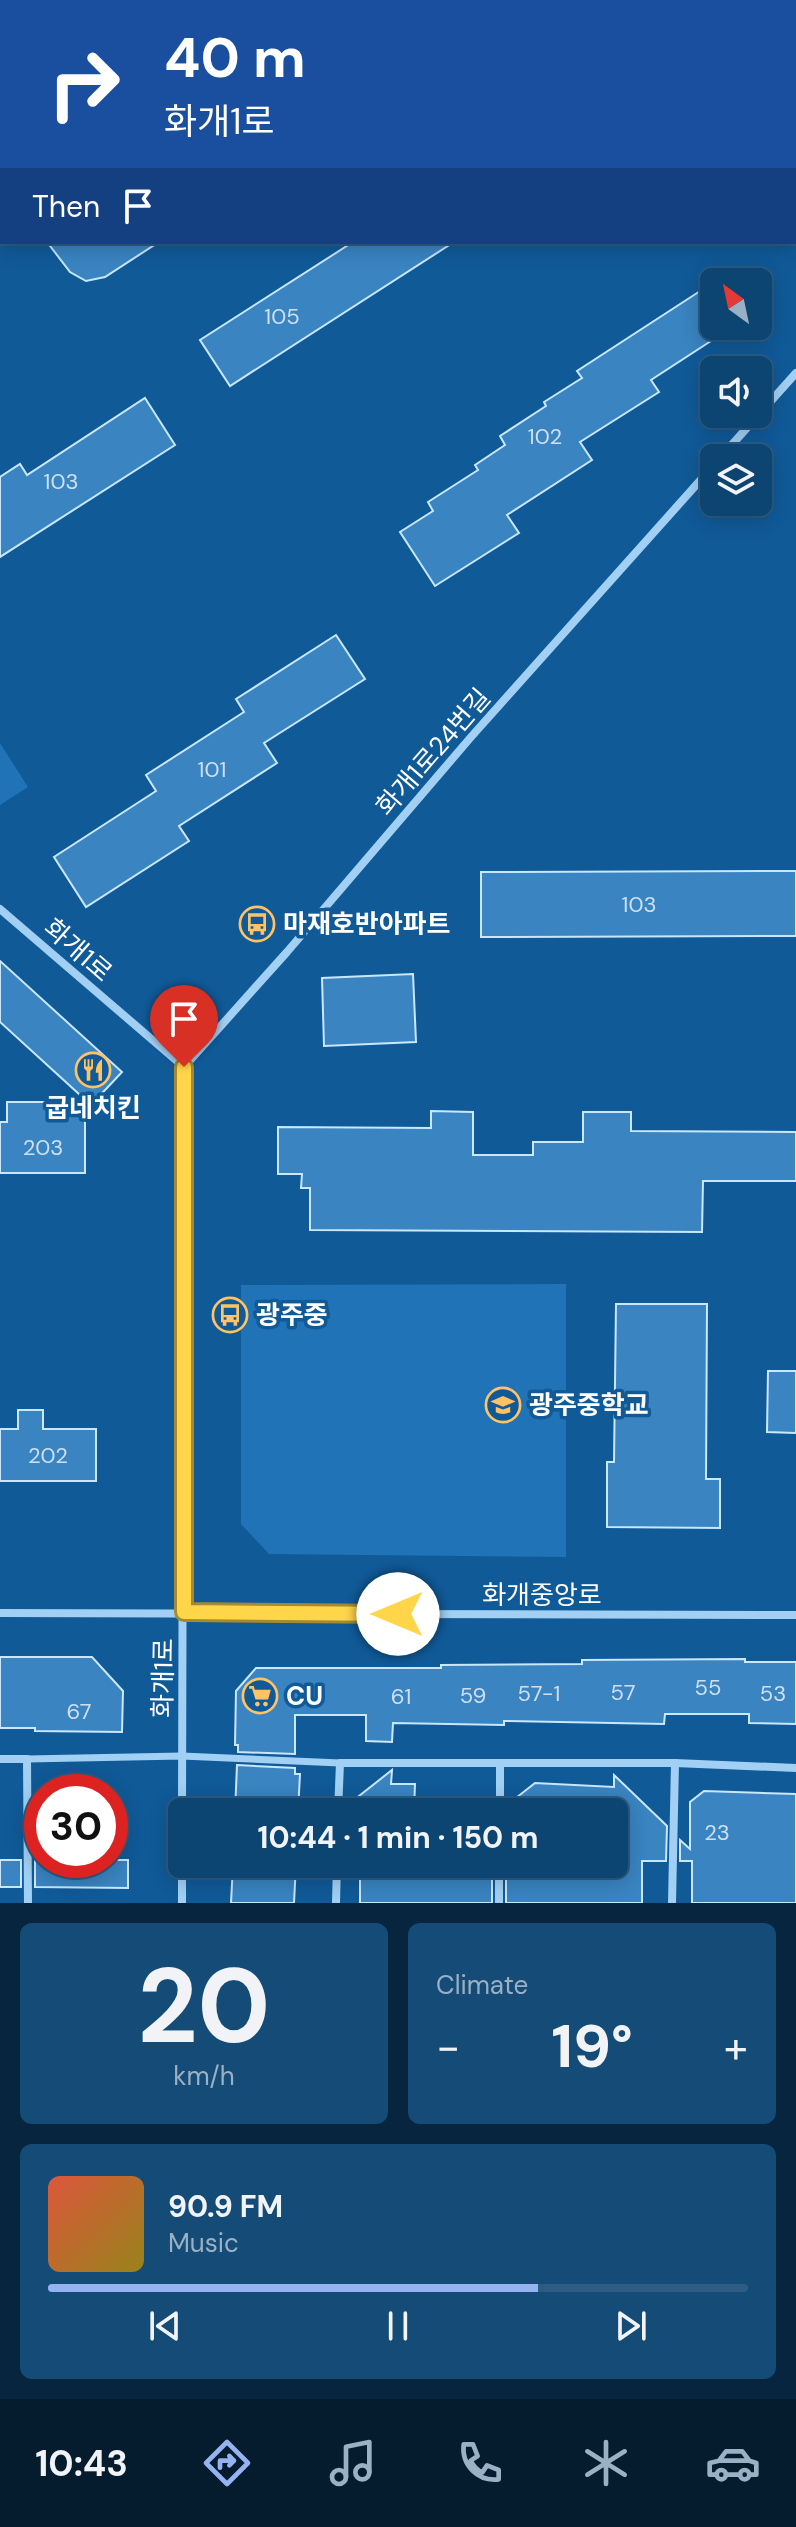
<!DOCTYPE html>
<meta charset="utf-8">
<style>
:root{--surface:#0c4472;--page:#154b77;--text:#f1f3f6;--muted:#9ab0c4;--line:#2c5c84;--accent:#95b2f1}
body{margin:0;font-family:"DM Sans","Noto Sans KR",sans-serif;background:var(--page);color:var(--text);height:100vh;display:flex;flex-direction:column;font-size:30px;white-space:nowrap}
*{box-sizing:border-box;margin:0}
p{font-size:26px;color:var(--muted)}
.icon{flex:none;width:44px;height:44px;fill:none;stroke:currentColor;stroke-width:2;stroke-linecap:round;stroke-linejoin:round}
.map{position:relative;height:1903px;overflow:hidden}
.details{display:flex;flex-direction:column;gap:20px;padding:20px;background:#07253f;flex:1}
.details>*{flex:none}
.banner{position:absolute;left:0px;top:0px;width:796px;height:244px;box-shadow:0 4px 20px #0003,0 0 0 2px var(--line);background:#1a4fa0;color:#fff;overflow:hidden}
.needle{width:52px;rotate:327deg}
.fabs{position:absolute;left:700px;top:268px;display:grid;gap:16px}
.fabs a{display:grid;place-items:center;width:72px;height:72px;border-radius:12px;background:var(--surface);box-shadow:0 4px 20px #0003,0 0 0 2px var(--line);font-size:40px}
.speed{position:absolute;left:24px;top:1774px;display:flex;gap:16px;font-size:40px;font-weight:700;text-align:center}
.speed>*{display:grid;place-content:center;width:104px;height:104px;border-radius:50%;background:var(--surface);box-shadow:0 4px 20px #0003,0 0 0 2px var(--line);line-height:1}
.speed .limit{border:12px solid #d22;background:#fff;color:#111}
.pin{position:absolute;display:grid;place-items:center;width:68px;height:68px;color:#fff;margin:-82px -34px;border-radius:50% 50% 50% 0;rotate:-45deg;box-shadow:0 0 8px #0007}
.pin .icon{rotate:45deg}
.me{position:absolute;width:88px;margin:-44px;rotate:270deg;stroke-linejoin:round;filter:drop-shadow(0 0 6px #0008)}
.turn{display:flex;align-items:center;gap:28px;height:168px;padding:0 32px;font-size:36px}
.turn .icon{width:104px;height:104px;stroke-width:2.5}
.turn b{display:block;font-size:56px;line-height:68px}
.then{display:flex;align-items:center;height:76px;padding:0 32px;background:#0003;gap:16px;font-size:30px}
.big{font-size:60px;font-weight:700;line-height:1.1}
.details .card{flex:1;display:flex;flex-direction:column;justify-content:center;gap:12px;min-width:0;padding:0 28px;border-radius:12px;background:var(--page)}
.details .dial{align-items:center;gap:0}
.dial b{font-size:104px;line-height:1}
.song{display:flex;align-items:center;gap:24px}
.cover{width:96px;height:96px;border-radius:12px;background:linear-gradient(135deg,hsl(10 70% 55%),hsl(50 70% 35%))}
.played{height:8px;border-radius:4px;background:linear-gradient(90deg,var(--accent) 70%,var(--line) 70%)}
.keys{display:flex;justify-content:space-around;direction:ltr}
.heat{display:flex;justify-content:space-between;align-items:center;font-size:44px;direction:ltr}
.details .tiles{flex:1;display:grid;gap:20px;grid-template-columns:1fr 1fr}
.card:last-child{grid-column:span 2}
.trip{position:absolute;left:168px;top:1798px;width:460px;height:80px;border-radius:12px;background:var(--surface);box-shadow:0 4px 20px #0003,0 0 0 2px var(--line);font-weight:700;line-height:80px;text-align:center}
.menu{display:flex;height:128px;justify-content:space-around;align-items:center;background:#051b2e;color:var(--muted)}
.menu .icon{width:56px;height:56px}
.menu .active{color:var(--accent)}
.menu b{font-size:36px;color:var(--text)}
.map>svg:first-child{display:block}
.green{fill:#1f73b6}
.building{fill:#3984c1;stroke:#c9e7fe;stroke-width:2}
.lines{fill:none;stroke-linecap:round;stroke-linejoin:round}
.pedestrian{stroke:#a1d0f4;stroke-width:7}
.minor{stroke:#a1d0f4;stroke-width:8}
.tertiary{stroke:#a1d0f4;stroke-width:14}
.route-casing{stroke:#a68a30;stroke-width:20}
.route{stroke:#ffd54a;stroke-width:14}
.labels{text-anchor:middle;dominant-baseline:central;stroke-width:7;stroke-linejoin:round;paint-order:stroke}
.number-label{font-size:22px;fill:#cee0f0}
.street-label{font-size:26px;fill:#fff;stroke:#105a98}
.poi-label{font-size:26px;font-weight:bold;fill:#fff;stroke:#105a98;text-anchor:start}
</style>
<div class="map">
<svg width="796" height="1903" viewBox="0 0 796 1903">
<rect width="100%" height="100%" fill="#105a98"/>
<g class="green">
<path d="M608 0H796V162L794 160V2H610Z"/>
<path d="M0 743 28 787 0 805Z"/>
<path d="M566 1284V1557L269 1554 241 1524V1285Z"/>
</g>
<g class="building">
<path d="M47 242H159L105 277 86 281 70 272Z"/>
<path d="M353 242H454L230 386 200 340Z"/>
<path d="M714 282V339L651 380 659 392 580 442 592 460 507 515 519 533 435 586 400 532 433 511 428 502 478 470 475 465 505 445 500 436 546 406 544 402 582 378 577 371Z"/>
<path d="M145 398 175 445 0 557V477L20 464 27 475Z"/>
<path d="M336 635 365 679 264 743 277 763 179 826 189 841 86 907 54 857 156 791 146 775 244 712 236 699Z"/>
<path d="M796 871V936L481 937V872Z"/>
<path d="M0 961 122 1072 91 1105 0 1022Z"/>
<path d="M413 974 416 1042 324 1046 322 978Z"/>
<path d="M7 1102H85V1173H0V1122H7Z"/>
<path d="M431 1111 473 1112V1155H533V1142H583V1112H631V1131L796 1132V1181H703L702 1232 310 1230V1188H301L302 1174H278V1127L431 1128Z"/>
<path d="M616 1304H707L706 1479H720V1528L607 1527V1462H614Z"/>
<path d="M768 1371H796V1433L767 1432Z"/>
<path d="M18 1410H43V1429H96V1481H0V1429H18Z"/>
<path d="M0 1657H92L123 1691 122 1732 35 1731V1728H0Z"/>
<path d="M745 1659V1662H796V1724L749 1723V1714H665L664 1724 504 1721V1725L393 1723 392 1742 366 1741V1715H295V1754L238 1752V1745H235L236 1691 256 1668H441V1665L582 1664V1660Z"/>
<path d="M237 1765 295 1768V1774H300L298 1812H235Z"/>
<path d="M392 1770 391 1784H415L414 1812H345V1807Z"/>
<path d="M614 1775 667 1826 666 1861H642V1903H506V1864L614 1865V1812H507V1805L535 1783 614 1787Z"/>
<path d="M704 1791 796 1794V1903H692V1861H680V1840L690 1849V1802Z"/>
<rect x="0" y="1860" width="21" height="27"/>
<path d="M35 1860H128V1888L35 1887Z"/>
<path d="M233 1864H296L294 1903H231Z"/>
<rect x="360" y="1864" width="132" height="39"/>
</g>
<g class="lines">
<path class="pedestrian" d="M27 1759 182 1756 340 1763"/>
<g class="minor">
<path d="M720 458 796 373"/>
<path d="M0 909 184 1067 182 1812"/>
<path d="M184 1067 287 952 471 737 714 465"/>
<path d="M0 1613 796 1615"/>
<path d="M0 1759H27L28 1903"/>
<path d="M338 1812 340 1763H675L796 1768"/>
<path d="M500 1812V1764"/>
<path d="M182 1903V1864"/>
<path d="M336 1903 337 1864"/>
<path d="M499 1903V1864"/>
<path d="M672 1903 675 1763"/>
</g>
<g class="tertiary">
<path d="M541 0 543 2"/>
<path d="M794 220 796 222"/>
</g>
</g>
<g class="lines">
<g class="route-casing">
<path id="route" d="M184 1067V1612L398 1614"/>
</g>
<use href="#route" class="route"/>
</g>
<defs>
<g id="bus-ring" transform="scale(1.8)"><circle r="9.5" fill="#105a98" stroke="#ffc264" stroke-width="1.5"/><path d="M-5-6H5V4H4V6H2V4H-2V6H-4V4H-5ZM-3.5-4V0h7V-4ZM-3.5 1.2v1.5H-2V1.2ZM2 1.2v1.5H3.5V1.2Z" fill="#ffc264"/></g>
<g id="restaurant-ring" transform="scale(1.8)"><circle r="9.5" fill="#105a98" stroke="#ffc264" stroke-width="1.5"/><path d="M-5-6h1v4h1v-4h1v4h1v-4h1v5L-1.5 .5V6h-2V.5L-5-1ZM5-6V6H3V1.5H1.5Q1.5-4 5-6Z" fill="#ffc264"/></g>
<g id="school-ring" transform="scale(1.8)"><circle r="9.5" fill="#105a98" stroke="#ffc264" stroke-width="1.5"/><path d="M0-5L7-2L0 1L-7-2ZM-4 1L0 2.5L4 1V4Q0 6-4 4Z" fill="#ffc264"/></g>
<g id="supermarket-ring" transform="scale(1.8)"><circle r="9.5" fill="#105a98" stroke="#ffc264" stroke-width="1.5"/><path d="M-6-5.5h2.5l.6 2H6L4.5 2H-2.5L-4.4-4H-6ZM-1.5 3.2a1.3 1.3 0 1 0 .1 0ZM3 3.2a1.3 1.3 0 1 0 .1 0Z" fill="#ffc264"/></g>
</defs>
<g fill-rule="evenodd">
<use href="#bus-ring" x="257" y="924"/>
<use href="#restaurant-ring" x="93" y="1070"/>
<use href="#bus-ring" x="230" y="1315"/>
<use href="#school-ring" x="503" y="1405"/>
<use href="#supermarket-ring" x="260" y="1696"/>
</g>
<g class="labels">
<g class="number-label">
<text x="282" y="316">105</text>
<text x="545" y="436">102</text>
<text x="61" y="481">103</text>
<text x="212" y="769">101</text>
<text x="639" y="904">103</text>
<text x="43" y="1147">203</text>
<text x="48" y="1455">202</text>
<text x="708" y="1687">55</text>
<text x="623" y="1692">57</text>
<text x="539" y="1693">57-1</text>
<text x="773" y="1693">53</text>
<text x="473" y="1695">59</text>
<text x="401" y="1696">61</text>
<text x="79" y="1711">67</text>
<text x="717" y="1832">23</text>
</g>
<g class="street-label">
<text transform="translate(433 752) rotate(-49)">화개1로24번길</text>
<text transform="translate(78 950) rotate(41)">화개1로</text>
<text x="542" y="1595">화개중앙로</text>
<text transform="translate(163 1678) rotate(-89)">화개1로</text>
</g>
<g class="poi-label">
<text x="283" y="924">마재호반아파트</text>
<text x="93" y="1108" text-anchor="middle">굽네치킨</text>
<text x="256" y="1315">광주중</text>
<text x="529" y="1405">광주중학교</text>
<text x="286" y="1696">CU</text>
</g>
</g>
</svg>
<div class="fabs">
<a><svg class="needle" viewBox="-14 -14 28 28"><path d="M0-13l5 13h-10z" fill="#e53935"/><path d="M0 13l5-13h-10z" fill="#9ab0c4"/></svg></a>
<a><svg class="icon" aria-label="sound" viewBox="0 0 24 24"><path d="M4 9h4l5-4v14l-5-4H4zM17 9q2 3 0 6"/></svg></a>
<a><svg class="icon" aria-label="layers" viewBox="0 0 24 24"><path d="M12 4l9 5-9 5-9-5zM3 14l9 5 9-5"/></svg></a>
</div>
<div class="speed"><div class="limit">30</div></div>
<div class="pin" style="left:184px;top:1067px;background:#d93025"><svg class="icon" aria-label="arrive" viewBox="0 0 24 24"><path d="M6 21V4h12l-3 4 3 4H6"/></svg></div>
<svg class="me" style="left:398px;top:1614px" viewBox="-20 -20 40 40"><circle r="19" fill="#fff"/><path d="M0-13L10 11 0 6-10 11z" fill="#ffd54a"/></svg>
<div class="trip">10:44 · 1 min · 150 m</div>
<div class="banner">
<div class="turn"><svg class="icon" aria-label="right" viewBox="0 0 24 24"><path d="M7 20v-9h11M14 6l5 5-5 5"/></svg><div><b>40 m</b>화개1로</div></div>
<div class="then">Then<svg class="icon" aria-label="arrive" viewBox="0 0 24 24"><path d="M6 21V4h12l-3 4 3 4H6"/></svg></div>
</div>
</div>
<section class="details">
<div class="tiles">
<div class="card dial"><b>20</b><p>km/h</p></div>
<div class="card"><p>Climate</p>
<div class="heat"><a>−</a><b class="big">19°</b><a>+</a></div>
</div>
<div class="card">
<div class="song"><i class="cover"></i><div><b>90.9 FM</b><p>Music</p></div></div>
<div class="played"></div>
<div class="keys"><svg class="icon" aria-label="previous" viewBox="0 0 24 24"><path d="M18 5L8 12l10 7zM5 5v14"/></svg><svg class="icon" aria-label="pause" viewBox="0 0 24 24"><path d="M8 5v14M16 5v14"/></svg><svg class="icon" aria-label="next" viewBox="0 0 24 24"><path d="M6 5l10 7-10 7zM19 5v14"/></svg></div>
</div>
</div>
</section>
<nav class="menu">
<b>10:43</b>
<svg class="icon active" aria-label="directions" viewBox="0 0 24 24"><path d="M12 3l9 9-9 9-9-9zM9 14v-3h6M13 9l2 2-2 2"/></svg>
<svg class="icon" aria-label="music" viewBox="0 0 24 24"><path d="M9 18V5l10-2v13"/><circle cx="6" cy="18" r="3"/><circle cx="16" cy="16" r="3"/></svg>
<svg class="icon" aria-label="phone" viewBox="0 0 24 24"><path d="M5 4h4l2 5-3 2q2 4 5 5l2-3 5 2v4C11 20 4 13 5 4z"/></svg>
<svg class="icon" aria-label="climate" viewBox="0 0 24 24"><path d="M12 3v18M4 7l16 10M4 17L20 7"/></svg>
<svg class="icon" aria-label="car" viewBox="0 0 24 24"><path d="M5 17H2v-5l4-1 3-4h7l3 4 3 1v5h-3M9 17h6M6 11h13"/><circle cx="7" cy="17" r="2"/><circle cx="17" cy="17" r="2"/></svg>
</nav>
